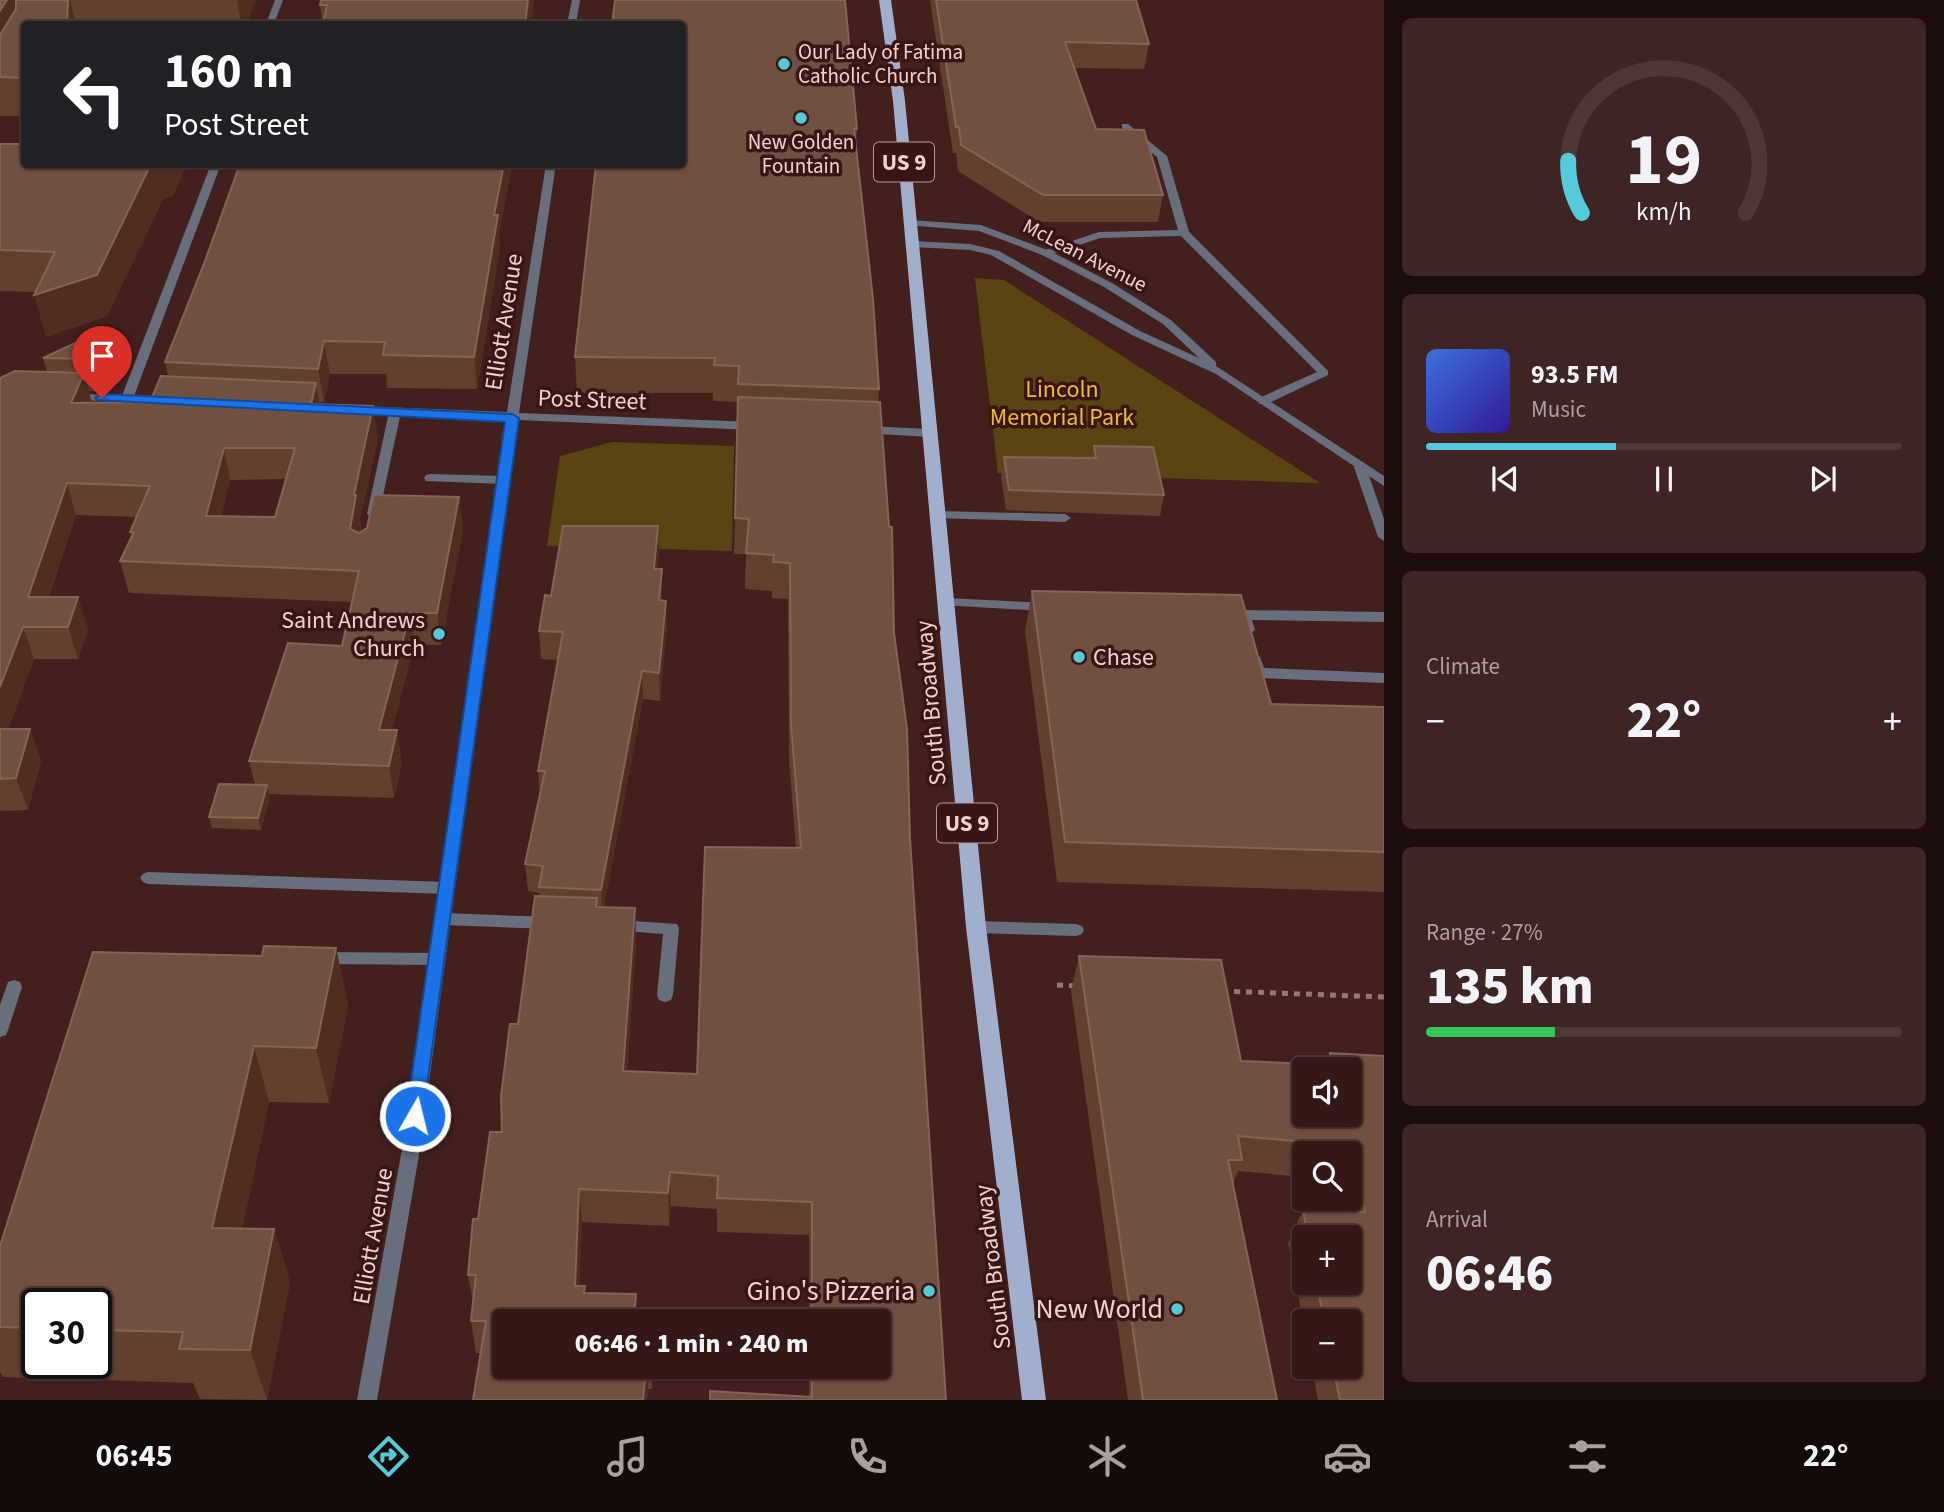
<!DOCTYPE html>
<meta charset="utf-8">
<style>
:root{--surface:#331816;--page:#3e2523;--text:#f1f3f6;--muted:#a9a0a1;--line:#4e3735;--accent:#53cbda}
body{margin:0;font-family:"Source Sans 3",sans-serif;background:var(--page);color:var(--text);height:100vh;display:flex;flex-direction:column;font-size:26px;white-space:nowrap}
*{box-sizing:border-box;margin:0}
p{font-size:23px;color:var(--muted)}
.icon{flex:none;width:38px;height:38px;fill:none;stroke:currentColor;stroke-width:2;stroke-linecap:round;stroke-linejoin:round}
.map{position:relative;flex:1;overflow:hidden}
.drawer{display:flex;flex-direction:column;gap:18px;padding:18px;background:#1c0d0c;width:560px}
.drawer>*{flex:none}
.guide{position:absolute;left:21px;top:21px;width:665px;height:147px;border-radius:7px;box-shadow:0 2px 5px #0004,0 0 0 2px var(--line);background:#202124;color:#fff;overflow:hidden}
.controls{position:absolute;left:1292px;top:1057px;display:grid;gap:14px}
.controls a{display:grid;place-items:center;width:70px;height:70px;border-radius:7px;background:var(--surface);box-shadow:0 2px 5px #0004,0 0 0 2px var(--line);font-size:35px}
.speed{position:absolute;left:21px;top:1288px;display:flex;gap:14px;font-size:35px;font-weight:700;text-align:center}
.speed>*{display:grid;place-content:center;width:91px;height:91px;border-radius:50%;background:var(--surface);box-shadow:0 2px 5px #0004,0 0 0 2px var(--line);line-height:1}
.speed .limit{border:4px solid #111;border-radius:10px;background:#fff;color:#111}
.pin{position:absolute;display:grid;place-items:center;width:60px;height:60px;color:#fff;margin:-72px -30px;border-radius:50% 50% 50% 0;rotate:-45deg;box-shadow:0 0 7px #0007}
.pin .icon{rotate:45deg}
.me{position:absolute;width:77px;margin:-38px;rotate:8deg;stroke-linejoin:round;filter:drop-shadow(0 0 5px #0008)}
.turn{display:flex;align-items:center;gap:24px;height:147px;padding:0 28px;font-size:32px}
.turn .icon{width:91px;height:91px;stroke-width:2.5}
.turn b{display:block;font-size:49px;line-height:60px}
.big{font-size:52px;font-weight:800;line-height:1.1}
.drawer .card{flex:1;display:flex;flex-direction:column;justify-content:center;gap:10px;min-width:0;padding:0 24px;border-radius:10px;background:var(--page)}
.drawer .dial{align-items:center;gap:0}
.dial svg{height:182px;overflow:visible;fill:none;stroke:var(--line);stroke-width:7;stroke-linecap:round;text-anchor:middle}
.dial text{fill:var(--text);stroke:none}
.song{display:flex;align-items:center;gap:21px}
.cover{width:84px;height:84px;border-radius:10px;background:linear-gradient(135deg,hsl(220 70% 55%),hsl(250 70% 35%))}
.played{height:7px;border-radius:4px;background:linear-gradient(90deg,var(--accent) 40%,var(--line) 40%)}
.keys{display:flex;justify-content:space-around;direction:ltr}
.heat{display:flex;justify-content:space-between;align-items:center;font-size:38px;direction:ltr}
.charge{height:10px;border-radius:5px;background:linear-gradient(90deg,#34c759 27%,var(--line) 0)}
.trip{position:absolute;left:492px;top:1309px;width:399px;height:70px;border-radius:7px;background:var(--surface);box-shadow:0 2px 5px #0004,0 0 0 2px var(--line);font-weight:800;line-height:70px;text-align:center}
.dock{display:flex;height:112px;justify-content:space-around;align-items:center;background:#140a09;color:var(--muted)}
.dock .icon{width:49px;height:49px}
.dock .active{color:var(--accent)}
.dock b{font-size:32px;color:var(--text)}
main{display:flex;flex:1;min-height:0}
.map>svg:first-child{display:block}
.green{fill:#594512}
.lines{fill:none;stroke-linecap:round;stroke-linejoin:round}
.path{stroke:#977875;stroke-width:5;stroke-dasharray:6 6;stroke-linecap:butt}
.service{fill:#676e7d;fill-rule:evenodd}
.minor{fill:#676e7d;fill-rule:evenodd}
.tertiary{fill:#676e7d;fill-rule:evenodd}
.primary{fill:#a1afce;fill-rule:evenodd}
.wall{fill:#614030;fill-rule:evenodd}
.shaded-wall{fill:#4f2d21}
.building{fill:#705041;stroke:#846458;stroke-width:2;fill-rule:evenodd}
.route{fill:#1a73e8;stroke:#114b97;stroke-width:2}
.poi-dot{fill:#53cbda;stroke:#391613;stroke-width:2.5}
.labels{text-anchor:middle;dominant-baseline:central;stroke-width:7;stroke-linejoin:round;paint-order:stroke}
.far-poi-label{font-size:21px;fill:#ecd3d0;stroke:#391613;text-anchor:start}
.far-street-label{font-size:21px;fill:#ecd3d0;stroke:#391613}
.shield{fill:#391613;stroke:#b69a97;stroke-width:2}
.shield-label{font-size:23px;font-weight:bold;fill:#ecd3d0}
.street-label{font-size:24px;fill:#ecd3d0;stroke:#391613}
.park-label{font-size:24px;fill:#eebb2d;stroke:#391613}
.poi-label{font-size:24px;fill:#ecd3d0;stroke:#391613;text-anchor:end}
.near-poi-label{font-size:28px;fill:#ecd3d0;stroke:#391613;text-anchor:end}
</style>
<main>
<div class="map">
<svg width="1384" height="1400" viewBox="0 0 1384 1400">
<rect width="100%" height="100%" fill="#44201d"/>
<g class="green">
<path d="M975 278 1004 280 1320 483 998 473Z"/>
<path d="M612 442 734 446 732 551 547 546 560 456Z"/>
</g>
<g class="lines">
<g class="path">
<path d="M1057 985 1077 986"/>
<path d="M1222 991 1384 997"/>
</g>
<g class="service">
<path d="M1122 124H1128L1167 156 1189 232 1328 371V375L1267 404H1259V398L1317 372 1181 236 1100 238 1050 255H1042V251L1099 232 1178 230 1157 157 1122 128Z"/>
<path d="M395 408 401 412 379 514 373 518 367 514 389 412Z"/>
<path d="M430 474 503 476 509 480 503 484 426 481 424 478 426 475Z"/>
<path d="M938 511 1065 514 1071 518 1065 522 934 518 932 515Z"/>
<path d="M946 598 1046 603 1053 607 1046 611 941 605 939 602 941 599Z"/>
<path d="M1244 610 1384 612V622L1252 620 1255 630 1248 635 1241 630 1237 615Z"/>
<path d="M1255 655 1260 657 1264 668 1384 673V683L1259 678 1254 676 1248 660Z"/>
<path d="M148 872 447 882 452 884 455 888 452 892 447 894 148 884 143 882 140 878 143 874Z"/>
<path d="M443 913 550 917 556 919 558 923 556 927 550 929 443 925 437 923 435 919 437 915Z"/>
<path d="M619 920 677 924 679 928 673 995 671 1000 665 1002 659 1000 657 995 663 934 613 930 611 926 613 922Z"/>
<path d="M976 921 1076 924 1082 926 1084 930 1082 934 1076 936 976 933 970 931 968 927 970 923Z"/>
<path d="M320 952 437 953 443 954 445 959 443 964 437 965 320 964 314 963 312 958 314 953Z"/>
<path d="M14 980 20 982 22 987 8 1030 6 1035 0 1037V1005L8 982Z"/>
</g>
<g class="minor">
<path d="M275 0H283L274 24H266Z"/>
<path d="M572 0H580L576 24H567Z"/>
<path d="M211 164H221L134 396 170 397 176 401 170 405 67 399 65 397 71 393 122 396Z"/>
<path d="M546 164H556L519 413 754 422 760 426 754 430 518 420 420 1149 377 1400H357L402 1149 506 420 358 414 352 410 358 406 507 412Z"/>
<path d="M865 426 930 429 936 433 930 437 861 433 859 430 861 427Z"/>
<path d="M1360 463 1366 467 1384 519V541L1378 537 1354 467Z"/>
</g>
<path class="tertiary" d="M910 220 981 225 1050 251 1112 283 1171 320 1216 362V366L1384 476V486L1216 374 1132 335 991 255 970 250 912 247 907 244 912 241 970 244 999 251 1140 331 1199 358 1163 324 1104 287 1042 255 979 231 906 225 905 223Z"/>
<path class="primary" d="M879 0H891L905 101 986 927 1046 1400H1022L966 927 893 101Z"/>
</g>
<g class="wall">
<path d="M0 0H256L246 24H24V116H0Z"/>
<path d="M321 0H534L531 24H323L320 5Z"/>
<path d="M930 0H1136L1149 44 1144 69 1074 68 1096 129 1163 195 1158 222H1039L958 171 956 153H953Z"/>
<path d="M857 129 856 145 879 389 878 402 910 838 946 1400 809 1397V1367H878V1321H809V1235L717 1232V1209L671 1206 669 1226 582 1222 579 1286H585V1293L636 1294 637 1316 504 1367H653L652 1389H648L647 1400H473L481 1353H476L471 1321 473 1302 468 1275 478 1219 502 1132 518 1024 540 896 539 893 528 891 525 864 540 797 538 771 558 660 541 659 539 631 551 596 659 553 657 569H662V600L667 628 660 701 643 699 604 907 635 908 636 944 627 1071 697 1074 796 848 789 760 788 599 772 598V591L745 589 746 554H734L738 402 713 401V393H577L575 357 596 164Z"/>
<path d="M0 144 174 195 163 199 107 316 46 337 36 292 0 291Z"/>
<path d="M240 164H512L499 234 500 247 477 389 387 388 386 374H330L324 402H319V404L378 438 360 519 361 527 360 533 459 497 463 529 441 645H414L392 730 402 762 394 798 269 794 270 797 261 830 212 828 209 817 255 785 249 761 342 646 352 602 129 593 120 561 132 538 130 532 137 517 76 515 49 597 88 629 78 659H34L8 729H30L41 761 28 810 0 811V378L47 372 43 358 101 331 109 363 98 391H89L92 402H150L168 376 165 362 205 261ZM286 479 275 517 221 516 230 480Z"/>
<path d="M1094 446 1164 495 1160 516 1006 510 1001 477 1004 457 1092 458Z"/>
<path d="M1032 591 1271 704 1384 707V892L1057 882 1025 631Z"/>
<path d="M336 948 348 1005 329 1103 269 1102 242 1229H274L290 1282 267 1400 200 1399 193 1383 3 1377 0 1372V1246L262 956ZM37 1304H96V1363H37Z"/>
<path d="M1079 956 1241 1061 1326 1064 1330 1053 1384 1056V1400H1318L1312 1367H1349V1321H1304V1325L1288 1243 1303 1210 1342 1211 1340 1199H1349V1153H1304V1177L1238 1171 1233 1184 1277 1400H1128L1071 991ZM1304 1237H1349V1283H1304Z"/>
</g>
<g class="shaded-wall">
<path d="M7 0H17L24 30 0 65V11Z"/>
<path d="M68 0H70L76 24H67Z"/>
<path d="M237 0H256L246 24H241Z"/>
<path d="M528 0H534L531 24H525Z"/>
<path d="M151 164H187L174 195 163 199 107 316 46 337 34 295Z"/>
<path d="M504 164H512L499 234 500 247 477 389 474 357 494 215Z"/>
<path d="M101 331 109 363 98 391 89 359Z"/>
<path d="M324 341 330 374 324 402 318 369Z"/>
<path d="M84 373 92 404 71 403Z"/>
<path d="M316 383 321 414 311 404Z"/>
<path d="M373 406 378 438 360 519 361 527 356 561 350 529 354 495Z"/>
<path d="M224 448 230 480 214 548 206 516Z"/>
<path d="M67 483 76 515 39 627 28 597Z"/>
<path d="M459 497 463 529 441 645 437 613Z"/>
<path d="M658 526 659 553 654 597V569Z"/>
<path d="M662 569V597L659 628V600Z"/>
<path d="M78 597 88 629 78 659 68 627Z"/>
<path d="M666 601 667 628 660 701 659 673Z"/>
<path d="M410 613 414 645 384 762 379 730Z"/>
<path d="M23 627 34 659 0 750V687Z"/>
<path d="M642 671 643 699 602 918 601 890Z"/>
<path d="M30 729 41 761 28 810 16 778Z"/>
<path d="M397 730 402 762 394 798 389 766Z"/>
<path d="M267 785 270 797 261 830 258 818Z"/>
<path d="M635 908 636 944 624 1106 623 1071Z"/>
<path d="M336 948 348 1005 329 1103 316 1048Z"/>
<path d="M254 1046 269 1102 231 1281 212 1228Z"/>
<path d="M670 1172 671 1206 669 1226 668 1193Z"/>
<path d="M579 1189 582 1222 578 1318 575 1286Z"/>
<path d="M274 1229 290 1282 267 1400 250 1350Z"/>
<path d="M636 1294 637 1321H635Z"/>
<path d="M646 1367H647L648 1389 647 1400H643Z"/>
<path d="M652 1367H653L652 1389Z"/>
</g>
<g class="building">
<path d="M0 0H7L0 11Z"/>
<path d="M16 0H68L67 24H24V78L0 77V35L16 9Z"/>
<path d="M321 0H528L525 24H323L327 5H320Z"/>
<path d="M615 0H845L857 129H854L873 299 879 389 738 384 739 366 714 365 715 358 575 357 596 164H682V24H612Z"/>
<path d="M936 0H1136L1149 44 1065 42 1096 129 1144 130 1163 195H1043L961 145 959 127H956Z"/>
<path d="M0 144H24V164H151L97 275 34 295 55 252 0 250Z"/>
<path d="M240 164H504L494 215H498L474 357 383 355 385 342 324 341 318 369 165 362 205 261Z"/>
<path d="M101 331 89 359 43 358Z"/>
<path d="M15 371 84 373 71 403 150 402 161 376 316 383 311 404 373 406 354 495H356L350 529 359 533 367 528 374 495 459 497 437 613H410L379 730H397L389 766 249 761 288 643 342 646 359 571 120 561 134 532H130L150 486 67 483 28 597H78L68 627H23L0 687V378ZM224 448H295L275 517 206 516Z"/>
<path d="M738 397 880 402 889 527H892L894 633 907 729 910 838 946 1400H710V1391L812 1397V1367H878V1321H812V1202L717 1198 718 1176 670 1172 668 1193 579 1189 575 1286H585L584 1293 636 1294 634 1316 653 1317V1321H504V1367H646L643 1400H473L486 1321H471L476 1275H468L473 1219H478L490 1132H502L501 1096 510 1024H518L535 896 597 898 596 907 635 908 623 1071 697 1074 705 847 801 848 791 724 790 563 773 562 774 555 746 553 749 519 735 518Z"/>
<path d="M1094 446 1153 447 1164 495 1009 490 1004 457 1096 458Z"/>
<path d="M563 526H658L654 569H662L659 600 666 601 659 673 642 671 601 890 539 887 543 866 525 864 545 771H538L563 632 539 631 545 595 551 596Z"/>
<path d="M1032 591 1241 595 1271 704 1384 707V852L1065 842Z"/>
<path d="M0 729H30L16 778 0 779Z"/>
<path d="M219 784 267 785 258 818 209 817Z"/>
<path d="M264 946 336 948 316 1048 254 1046 212 1228 274 1229 250 1350 179 1349 183 1332 96 1330V1304H37V1328L0 1327V1246L93 952 262 956Z"/>
<path d="M1079 956 1221 960 1241 1061 1333 1065 1330 1053 1384 1056V1400H1340L1333 1367H1349V1321H1324L1317 1283H1349V1237H1308L1303 1210 1365 1212 1351 1146 1238 1136 1242 1160H1228L1277 1400H1143ZM1304 1069H1349V1115H1304Z"/>
</g>
<path class="route" d="M102 394 512 414 519 418 422 1122 415 1125 408 1122 406 1116 505 422 97 400 95 398Z"/>
<g class="poi-dot">
<circle cx="784" cy="64" r="7"/>
<circle cx="801" cy="118" r="7"/>
<circle cx="439" cy="634" r="7"/>
<circle cx="1079" cy="657" r="7"/>
<circle cx="929" cy="1291" r="7"/>
<circle cx="1177" cy="1309" r="7"/>
</g>
<g class="labels">
<g class="far-poi-label">
<text x="798" y="52">Our Lady of Fatima<tspan x="798" dy="24">Catholic Church</tspan></text>
<text x="801" y="142" text-anchor="middle">New Golden<tspan x="801" dy="24">Fountain</tspan></text>
</g>
<g class="far-street-label">
<text transform="translate(1085 255) rotate(27)">McLean Avenue</text>
</g>
<g class="shield">
<rect x="874" y="142.5" width="60" height="39" rx="5"/>
<rect x="937" y="803.5" width="60" height="39" rx="5"/>
</g>
<g class="shield-label">
<text x="904" y="162">US 9</text>
<text x="967" y="823">US 9</text>
</g>
<g class="street-label">
<text transform="translate(504 322) rotate(-81)">Elliott Avenue</text>
<text transform="translate(592 400) rotate(2)">Post Street</text>
<text transform="translate(931 703) rotate(-95)">South Broadway</text>
<text transform="translate(373 1236) rotate(-80)">Elliott Avenue</text>
<text transform="translate(993 1267) rotate(-97)">South Broadway</text>
</g>
<g class="park-label">
<text x="1062" y="389">Lincoln<tspan x="1062" dy="28">Memorial Park</tspan></text>
</g>
<g class="poi-label">
<text x="425" y="620">Saint Andrews<tspan x="425" dy="28">Church</tspan></text>
<text x="1093" y="657" text-anchor="start">Chase</text>
</g>
<g class="near-poi-label">
<text x="915" y="1291">Gino's Pizzeria</text>
<text x="1163" y="1309">New World</text>
</g>
</g>
</svg>
<div class="controls">
<a><svg class="icon" aria-label="sound" viewBox="0 0 24 24"><path d="M4 9h4l5-4v14l-5-4H4zM17 9q2 3 0 6"/></svg></a>
<a><svg class="icon" aria-label="search" viewBox="0 0 24 24"><circle cx="10" cy="10" r="6"/><path d="M15 15l6 6"/></svg></a>
<a>+</a>
<a>−</a>
</div>
<div class="speed"><div class="limit">30</div></div>
<div class="pin" style="left:102px;top:398px;background:#d93025"><svg class="icon" aria-label="arrive" viewBox="0 0 24 24"><path d="M6 21V4h12l-3 4 3 4H6"/></svg></div>
<svg class="me" style="left:415px;top:1116px" viewBox="-20 -20 40 40"><circle r="17" fill="#1a73e8" stroke="#fff" stroke-width="3"/><path d="M0-11L8 9 0 5-8 9z" fill="#fff"/></svg>
<div class="trip">06:46 · 1 min · 240 m</div>
<div class="guide">
<div class="turn"><svg class="icon" aria-label="left" viewBox="0 0 24 24"><path d="M17 20v-9H6M10 6l-5 5 5 5"/></svg><div><b>160 m</b>Post Street</div></div>
</div>
</div>
<section class="drawer">
<div class="card dial"><svg viewBox="0 0 100 80">
<path d="M14 69A42 42 0 1 1 86 69"/>
<path d="M14 69A42 42 0 0 1 8 46" stroke="#53cbda"/>
<text x="50" y="56" font-size="32" font-weight="700">19</text>
<text x="50" y="72" font-size="11">km/h</text>
</svg></div>
<div class="card">
<div class="song"><i class="cover"></i><div><b>93.5 FM</b><p>Music</p></div></div>
<div class="played"></div>
<div class="keys"><svg class="icon" aria-label="previous" viewBox="0 0 24 24"><path d="M18 5L8 12l10 7zM5 5v14"/></svg><svg class="icon" aria-label="pause" viewBox="0 0 24 24"><path d="M8 5v14M16 5v14"/></svg><svg class="icon" aria-label="next" viewBox="0 0 24 24"><path d="M6 5l10 7-10 7zM19 5v14"/></svg></div>
</div>
<div class="card"><p>Climate</p>
<div class="heat"><a>−</a><b class="big">22°</b><a>+</a></div>
</div>
<div class="card"><p>Range · 27%</p><b class="big">135 km</b><div class="charge"></div></div>
<div class="card"><p>Arrival</p><b class="big">06:46</b></div>
</section>
</main>
<nav class="dock">
<b>06:45</b>
<svg class="icon active" aria-label="directions" viewBox="0 0 24 24"><path d="M12 3l9 9-9 9-9-9zM9 14v-3h6M13 9l2 2-2 2"/></svg>
<svg class="icon" aria-label="music" viewBox="0 0 24 24"><path d="M9 18V5l10-2v13"/><circle cx="6" cy="18" r="3"/><circle cx="16" cy="16" r="3"/></svg>
<svg class="icon" aria-label="phone" viewBox="0 0 24 24"><path d="M5 4h4l2 5-3 2q2 4 5 5l2-3 5 2v4C11 20 4 13 5 4z"/></svg>
<svg class="icon" aria-label="climate" viewBox="0 0 24 24"><path d="M12 3v18M4 7l16 10M4 17L20 7"/></svg>
<svg class="icon" aria-label="car" viewBox="0 0 24 24"><path d="M5 17H2v-5l4-1 3-4h7l3 4 3 1v5h-3M9 17h6M6 11h13"/><circle cx="7" cy="17" r="2"/><circle cx="17" cy="17" r="2"/></svg>
<svg class="icon" aria-label="filters" viewBox="0 0 24 24"><path d="M4 7h16M4 17h16"/><circle cx="9" cy="7" r="2"/><circle cx="15" cy="17" r="2"/></svg>
<b>22°</b>
</nav>
